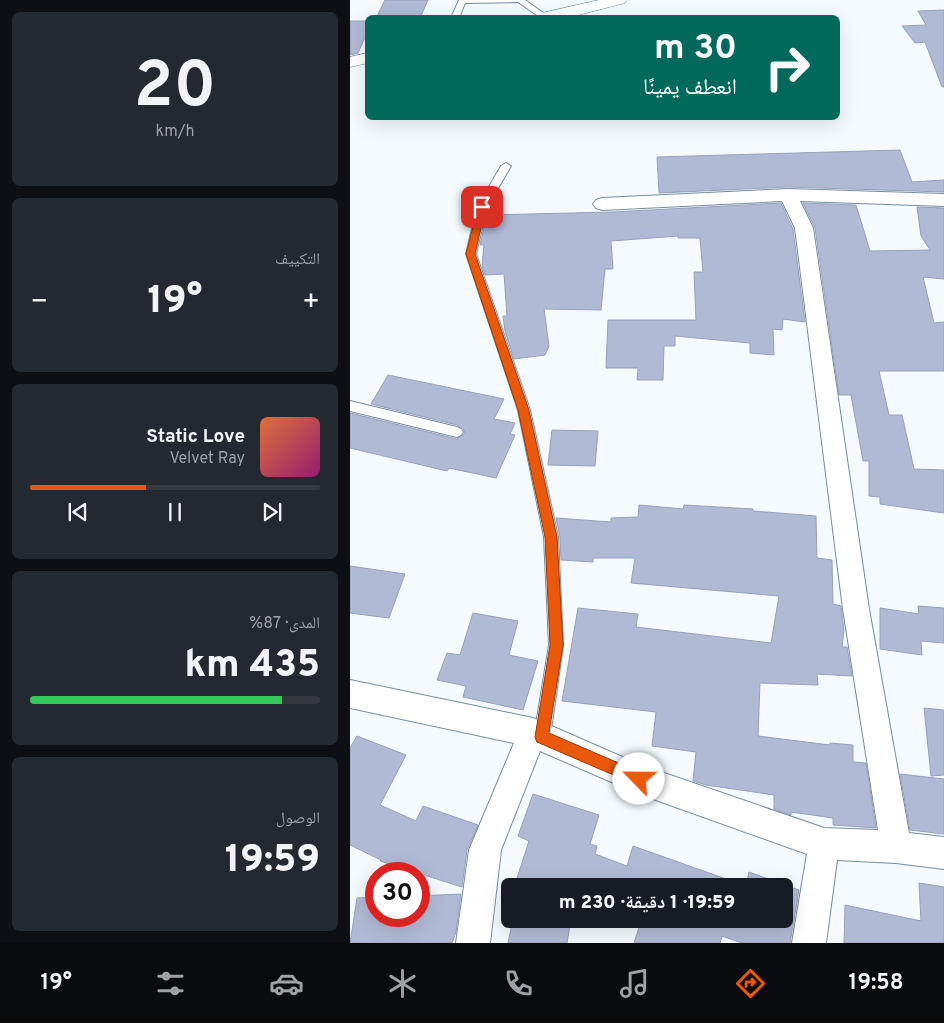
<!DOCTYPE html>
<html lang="ar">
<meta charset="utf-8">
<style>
:root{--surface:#171b24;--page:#242831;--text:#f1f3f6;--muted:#9ea1a6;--line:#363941;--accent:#ea580c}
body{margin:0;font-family:Overpass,"Noto Naskh Arabic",sans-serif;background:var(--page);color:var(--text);direction:rtl;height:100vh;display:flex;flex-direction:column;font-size:19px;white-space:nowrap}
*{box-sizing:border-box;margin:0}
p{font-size:16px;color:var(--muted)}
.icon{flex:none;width:28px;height:28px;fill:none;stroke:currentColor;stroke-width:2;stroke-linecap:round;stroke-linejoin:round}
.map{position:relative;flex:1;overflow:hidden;direction:ltr}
.sheet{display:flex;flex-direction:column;gap:12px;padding:12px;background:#0d0f14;width:350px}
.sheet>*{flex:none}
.guide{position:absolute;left:15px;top:15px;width:475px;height:105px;border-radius:8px;box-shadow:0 5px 20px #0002;direction:rtl;background:#00695c;color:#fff;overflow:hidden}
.speed{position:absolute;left:15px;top:862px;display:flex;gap:10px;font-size:25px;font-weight:700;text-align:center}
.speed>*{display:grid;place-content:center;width:65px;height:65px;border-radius:50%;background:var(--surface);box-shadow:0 5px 20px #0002;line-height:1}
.speed .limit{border:8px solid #d22;background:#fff;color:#111}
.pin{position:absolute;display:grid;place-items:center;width:42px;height:42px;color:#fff;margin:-21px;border-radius:10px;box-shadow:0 2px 8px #0006}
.me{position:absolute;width:55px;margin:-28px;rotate:293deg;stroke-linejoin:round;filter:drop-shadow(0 0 4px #0008)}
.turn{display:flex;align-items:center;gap:18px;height:105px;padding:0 20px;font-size:22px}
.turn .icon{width:65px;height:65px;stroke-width:2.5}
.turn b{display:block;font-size:35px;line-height:42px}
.big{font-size:38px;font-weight:800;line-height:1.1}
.sheet .card{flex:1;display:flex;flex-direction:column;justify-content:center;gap:8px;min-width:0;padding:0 18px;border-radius:8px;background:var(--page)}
.sheet .dial{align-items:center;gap:0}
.dial b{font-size:65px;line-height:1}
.song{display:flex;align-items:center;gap:15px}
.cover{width:60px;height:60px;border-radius:8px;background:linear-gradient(135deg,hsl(20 70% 55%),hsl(320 70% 35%))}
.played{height:5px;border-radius:2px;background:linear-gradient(90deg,var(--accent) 40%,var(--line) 40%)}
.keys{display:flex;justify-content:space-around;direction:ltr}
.heat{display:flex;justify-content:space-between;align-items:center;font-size:28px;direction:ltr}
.charge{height:8px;border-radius:4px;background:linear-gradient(90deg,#34c759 87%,var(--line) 0)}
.trip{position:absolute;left:151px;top:878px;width:292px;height:50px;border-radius:8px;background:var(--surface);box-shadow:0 5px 20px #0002;font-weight:800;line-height:50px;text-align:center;direction:rtl}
.menu{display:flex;height:80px;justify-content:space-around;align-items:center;background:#090b0e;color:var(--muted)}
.menu .icon{width:35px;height:35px}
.menu .current{color:var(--accent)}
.menu b{font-size:22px;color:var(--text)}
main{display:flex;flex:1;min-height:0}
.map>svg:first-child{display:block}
.building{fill:#b1bad5;stroke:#98a0bb}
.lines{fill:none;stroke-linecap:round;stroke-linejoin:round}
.service-casing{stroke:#758ea1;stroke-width:2}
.minor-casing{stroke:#758ea1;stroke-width:2}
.secondary-casing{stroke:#758ea1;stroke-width:1}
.service{fill:#fff;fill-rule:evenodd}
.minor{fill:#fff;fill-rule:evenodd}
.secondary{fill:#fff;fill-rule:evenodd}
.route{fill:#ea580c;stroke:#983908}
</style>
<main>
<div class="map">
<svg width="594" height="943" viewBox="0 0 594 943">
<rect width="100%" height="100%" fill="#f4fafe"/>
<g class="building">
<path d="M35 0H78L70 18H26Z"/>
<path d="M594 10V87H592L575 42 565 43 552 26 576 25 568 11Z"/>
<path d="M0 21H18V31L8 53 0 55Z"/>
<path d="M550 150 562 182 594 180V192L438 187 309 193 307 157Z"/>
<path d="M431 203 443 229 455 322 433 319 432 330 423 329 424 355 400 353V343L325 336V346H314L313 380H287L288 368H256L258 320H346L344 272H353L350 238H328V236L261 241 263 269H255L251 310 194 309 199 346 195 355 164 359 155 331 153 316H157L154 274 135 275 132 266 134 245H130L137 215 263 212Z"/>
<path d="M453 203 506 205 520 251 580 250 571 236 567 207 594 208V279L573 277 584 323 594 322V371H529L539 415H552L564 469 594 470V513L530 504V497L519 496V461H513L501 395H489L465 228Z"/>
<path d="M38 375 154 399 144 419 165 423 160 434 165 435 146 478 99 468 97 471 0 448V413L107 439 115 433 113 428 107 425 21 404Z"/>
<path d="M202 430 248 431 245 466 198 465Z"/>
<path d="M289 505 333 509 334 505 403 509V511L466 516 467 558 482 560 483 604 491 606 494 630 492 647H497L502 676 467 674 468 685 410 683 408 736 480 745V743L503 745V762L516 763 526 828 483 825V818L441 812V815L424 809V795L356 785 343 781 346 752 302 746 306 712 212 701 228 608 288 614 286 627 421 643 429 596 281 583 285 558H243V562L211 560 210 537 206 518 261 522V518L288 517Z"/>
<path d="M0 566 55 574 39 618 0 613Z"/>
<path d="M568 606 594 608V643L571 641 572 655 530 649V608L569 614Z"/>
<path d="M123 613 168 621 159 655 188 661 173 710 113 697 116 686 87 680 97 653 110 655Z"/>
<path d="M574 708 594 710V775L581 776Z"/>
<path d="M7 736 56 755 30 805 66 821 73 806 128 825 117 850 112 887 30 861 31 860 0 845V748Z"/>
<path d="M550 774 594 779V834L560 830Z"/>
<path d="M183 794 249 815 240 844 247 846 245 854 277 866 283 846 396 886 399 872 449 890 440 943H392L372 936 370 943H284L291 921 286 919H435V886H180L166 881 179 841 168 836Z"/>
<path d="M569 883 594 887V943H494L495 905 571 921Z"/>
<path d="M111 894 106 932 102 943H0L7 898 26 897V916H69V896Z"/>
<path d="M163 919H221L217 943H158Z"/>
</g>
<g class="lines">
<g class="service-casing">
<g id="service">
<path d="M109 0H175L199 17 191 18 168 2 115 3 109 18H101Z"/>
<path d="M156 163 161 166 137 207 126 254 180 410 208 537 213 645 200 737 197 742 192 745 187 742 184 737 199 645 194 537 168 410 116 254 127 207 151 166Z"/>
<path d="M0 401 107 427 111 429 113 432 111 435 107 437 0 411Z"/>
</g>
</g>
<g class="minor-casing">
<path id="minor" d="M438 189 594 194V206L450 201 463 228 519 609 559 833 594 837V869L546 863 487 860 476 943H442L457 854 289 794 190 751 151 850 140 943H106L119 850 164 743 0 708V680L183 718 291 765 474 828 528 830 493 609 445 228 432 201 252 210 246 208 243 204 246 200 252 198Z"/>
</g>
<g class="secondary-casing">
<g id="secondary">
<path d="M249 0H277L275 3 217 18H186L188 14Z"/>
<path d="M18 53V63L0 67V57Z"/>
</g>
</g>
<use href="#service" class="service"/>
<use href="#minor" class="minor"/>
<use href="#secondary" class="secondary"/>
</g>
<path class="route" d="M132 204 136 207 125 254 179 410 207 537 213 645 199 733 294 774 297 779 294 784 289 786 187 742 185 737 200 645 195 537 168 410 116 254 128 207Z"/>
</svg>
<div class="speed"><div class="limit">30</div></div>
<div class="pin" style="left:132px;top:207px;background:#d93025"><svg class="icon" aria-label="arrive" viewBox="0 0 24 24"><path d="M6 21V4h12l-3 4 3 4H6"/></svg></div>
<svg class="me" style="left:289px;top:779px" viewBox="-20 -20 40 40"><circle r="19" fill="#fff"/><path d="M0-13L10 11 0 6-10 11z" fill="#ea580c"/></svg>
<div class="trip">19:59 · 1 دقيقة · 230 m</div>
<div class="guide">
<div class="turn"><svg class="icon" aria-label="right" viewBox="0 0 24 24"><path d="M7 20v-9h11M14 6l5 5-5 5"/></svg><div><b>30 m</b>انعطف يمينًا</div></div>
</div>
</div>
<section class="sheet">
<div class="card dial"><b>20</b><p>km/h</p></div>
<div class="card"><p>التكييف</p>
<div class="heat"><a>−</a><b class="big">19°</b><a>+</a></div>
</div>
<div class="card">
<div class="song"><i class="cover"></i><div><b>Static Love</b><p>Velvet Ray</p></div></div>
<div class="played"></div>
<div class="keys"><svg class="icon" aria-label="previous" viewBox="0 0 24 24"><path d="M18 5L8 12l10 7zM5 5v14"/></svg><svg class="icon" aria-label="pause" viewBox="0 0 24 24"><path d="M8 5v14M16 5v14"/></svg><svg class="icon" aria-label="next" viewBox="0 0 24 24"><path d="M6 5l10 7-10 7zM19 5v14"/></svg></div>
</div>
<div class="card"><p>المدى · 87%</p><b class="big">435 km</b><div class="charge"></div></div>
<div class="card"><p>الوصول</p><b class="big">19:59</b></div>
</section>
</main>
<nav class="menu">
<b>19:58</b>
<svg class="icon current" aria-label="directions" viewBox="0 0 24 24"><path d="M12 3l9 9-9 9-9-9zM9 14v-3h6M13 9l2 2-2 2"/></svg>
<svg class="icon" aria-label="music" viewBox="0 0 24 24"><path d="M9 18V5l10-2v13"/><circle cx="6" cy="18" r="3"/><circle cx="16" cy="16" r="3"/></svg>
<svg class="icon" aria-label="phone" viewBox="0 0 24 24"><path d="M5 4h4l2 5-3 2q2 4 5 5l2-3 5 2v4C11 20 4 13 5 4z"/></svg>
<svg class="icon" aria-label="climate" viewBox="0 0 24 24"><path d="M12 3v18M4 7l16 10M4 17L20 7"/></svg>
<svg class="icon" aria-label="car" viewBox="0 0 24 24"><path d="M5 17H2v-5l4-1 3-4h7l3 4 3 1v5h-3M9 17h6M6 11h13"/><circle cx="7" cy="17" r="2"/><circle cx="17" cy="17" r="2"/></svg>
<svg class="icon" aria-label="filters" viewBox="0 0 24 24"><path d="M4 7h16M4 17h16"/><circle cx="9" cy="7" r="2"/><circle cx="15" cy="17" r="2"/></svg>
<b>19°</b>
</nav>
